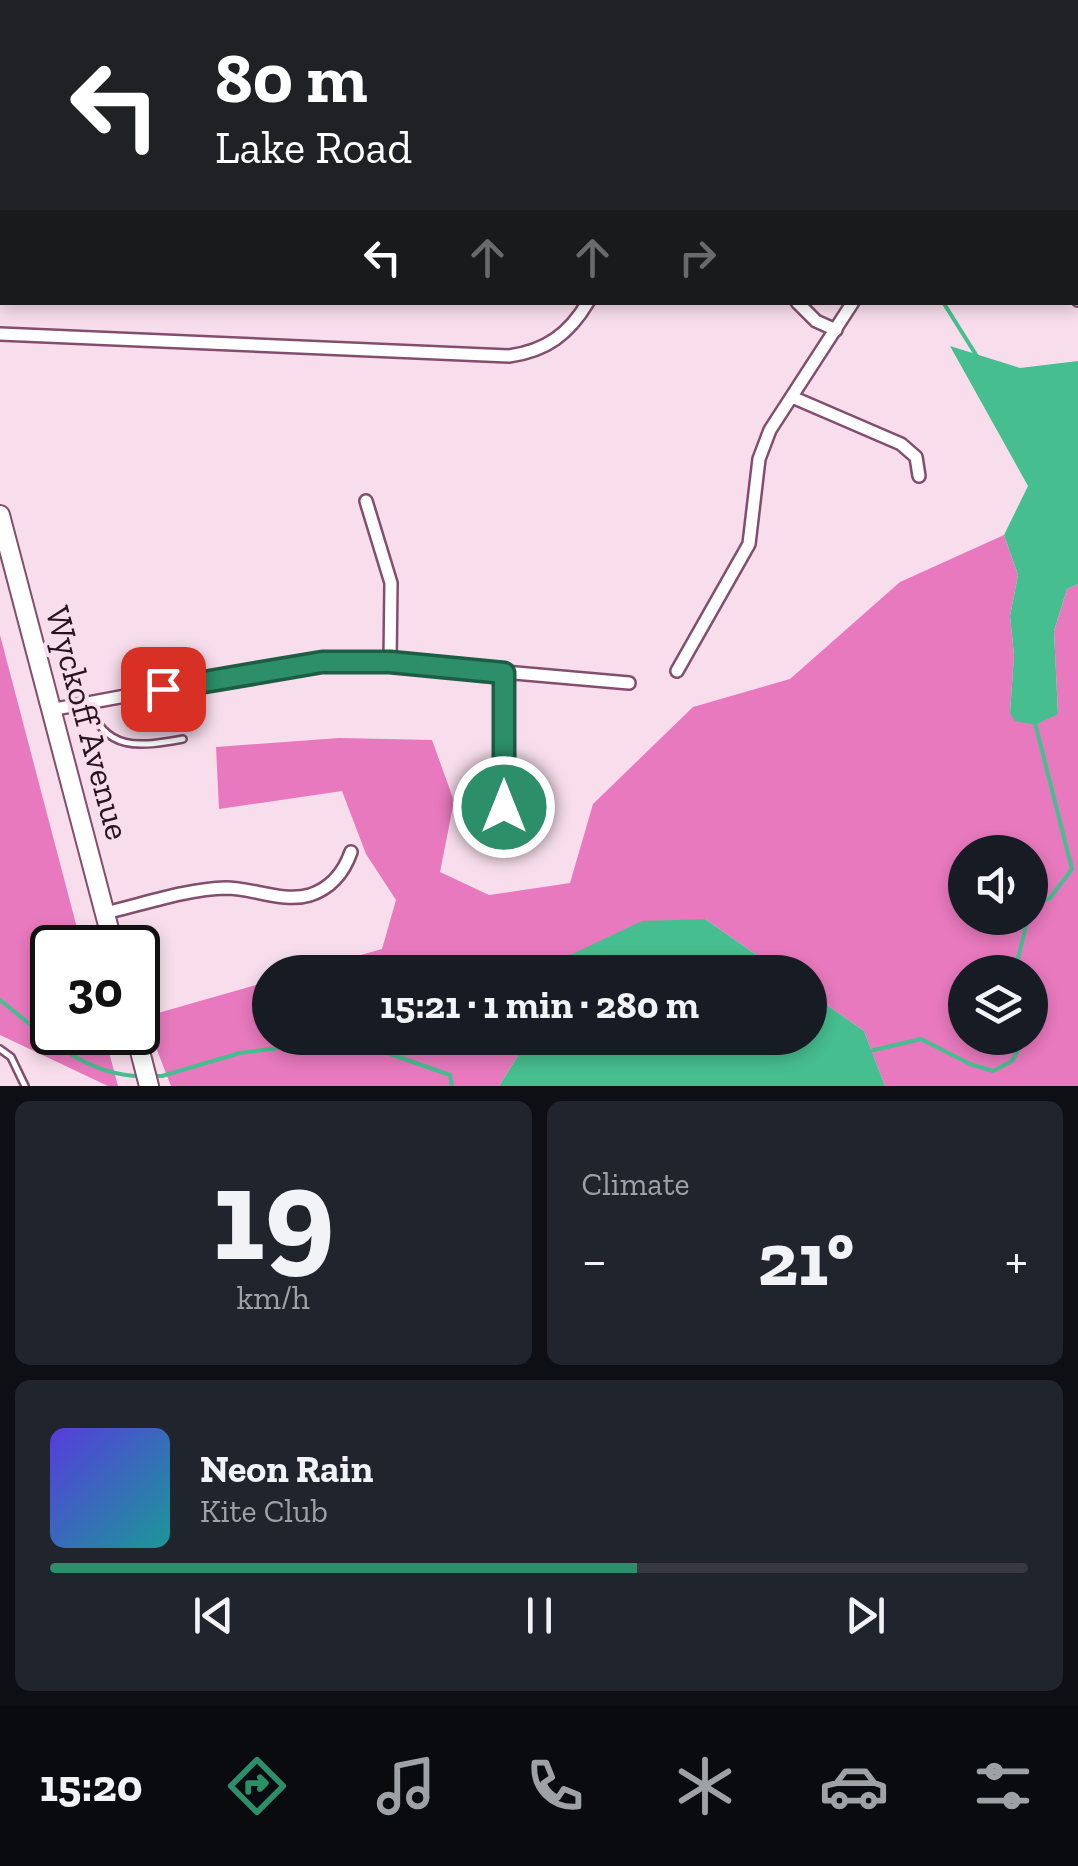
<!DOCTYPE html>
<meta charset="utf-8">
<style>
:root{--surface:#171b24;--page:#20242c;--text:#f1f3f6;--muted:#9ea1a6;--line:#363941;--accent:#2c8f69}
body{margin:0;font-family:"Zilla Slab",serif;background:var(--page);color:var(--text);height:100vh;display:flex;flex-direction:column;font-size:38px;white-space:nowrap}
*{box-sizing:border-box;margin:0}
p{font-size:32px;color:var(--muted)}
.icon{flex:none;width:55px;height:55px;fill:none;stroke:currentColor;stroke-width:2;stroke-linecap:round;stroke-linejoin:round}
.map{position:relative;height:1086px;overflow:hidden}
.panel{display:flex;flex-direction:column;gap:15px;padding:15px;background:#0d0f14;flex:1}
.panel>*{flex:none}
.banner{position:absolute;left:0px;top:0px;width:1080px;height:305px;box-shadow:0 5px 15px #0003;background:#202124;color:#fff;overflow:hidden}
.buttons{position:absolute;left:948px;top:835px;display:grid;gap:20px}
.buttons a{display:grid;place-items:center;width:100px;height:100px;border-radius:50%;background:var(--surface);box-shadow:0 5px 15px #0003;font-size:50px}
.speed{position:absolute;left:30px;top:925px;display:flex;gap:20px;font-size:50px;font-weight:700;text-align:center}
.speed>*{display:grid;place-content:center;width:130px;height:130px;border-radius:50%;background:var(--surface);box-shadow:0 5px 15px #0003;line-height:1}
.speed .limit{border:5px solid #111;border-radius:15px;background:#fff;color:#111}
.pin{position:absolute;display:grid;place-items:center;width:85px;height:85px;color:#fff;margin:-42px;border-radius:20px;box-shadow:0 5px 15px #0006}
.me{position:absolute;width:110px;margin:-55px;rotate:0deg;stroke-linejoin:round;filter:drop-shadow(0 0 8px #0008)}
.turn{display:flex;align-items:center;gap:35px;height:210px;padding:0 50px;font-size:45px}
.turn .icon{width:130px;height:130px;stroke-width:2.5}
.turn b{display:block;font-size:70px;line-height:85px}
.lanes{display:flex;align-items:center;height:95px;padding:0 50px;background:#0003;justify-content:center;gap:50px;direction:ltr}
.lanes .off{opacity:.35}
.big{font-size:75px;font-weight:800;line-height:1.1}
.panel .widget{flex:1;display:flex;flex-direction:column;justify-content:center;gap:15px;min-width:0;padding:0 35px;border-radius:15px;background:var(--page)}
.panel .dial{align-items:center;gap:0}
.dial b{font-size:130px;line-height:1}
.song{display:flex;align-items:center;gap:30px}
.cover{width:120px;height:120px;border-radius:15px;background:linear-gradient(135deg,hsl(250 70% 55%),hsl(180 70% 35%))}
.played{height:10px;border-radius:5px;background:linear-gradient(90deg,var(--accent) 60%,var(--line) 60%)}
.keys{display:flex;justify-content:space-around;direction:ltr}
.heat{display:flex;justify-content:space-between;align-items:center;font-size:55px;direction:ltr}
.panel .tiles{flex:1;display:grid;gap:15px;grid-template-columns:1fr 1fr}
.widget:last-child{grid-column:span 2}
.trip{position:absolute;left:252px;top:955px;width:575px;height:100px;border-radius:50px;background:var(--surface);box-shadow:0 5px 15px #0003;font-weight:800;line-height:100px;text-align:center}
.dock{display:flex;height:160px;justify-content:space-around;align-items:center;background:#090b0e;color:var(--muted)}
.dock .icon{width:70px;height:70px}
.dock .current{color:var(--accent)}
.dock b{font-size:45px;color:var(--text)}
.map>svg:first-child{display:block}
.forest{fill:#e879be;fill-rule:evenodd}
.water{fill:#47be8f}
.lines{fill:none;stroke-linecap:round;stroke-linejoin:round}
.stream{stroke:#47be8f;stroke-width:4}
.lane-casing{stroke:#834e6e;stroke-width:10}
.street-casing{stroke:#834e6e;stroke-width:16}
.secondary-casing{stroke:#834e6e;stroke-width:20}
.primary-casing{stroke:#834e6e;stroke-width:22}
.lane{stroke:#fff;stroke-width:5}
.street{stroke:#fff;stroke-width:11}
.secondary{stroke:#fff;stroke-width:15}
.primary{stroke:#fff;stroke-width:18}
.route-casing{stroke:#1d5d44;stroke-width:25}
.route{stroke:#2c8f69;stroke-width:18}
.labels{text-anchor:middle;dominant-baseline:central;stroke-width:8;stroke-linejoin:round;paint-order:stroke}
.street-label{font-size:35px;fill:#291321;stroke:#f8deec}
</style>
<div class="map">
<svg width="1078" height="1086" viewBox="0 0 1078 1086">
<rect width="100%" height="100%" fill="#f8deec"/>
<g class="forest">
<path d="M1004 535 1018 575 1010 616 1014 655 1010 713 1058 714 1054 631 1067 589 1078 584V1086H885L864 1031 810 993V972H781L705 919 546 966V972H301L382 949 396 900 366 854 342 791 219 809 216 747 339 738 432 740 454 801 440 872 489 895 570 883 593 804 693 707 790 679 900 582ZM965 852H1030V918H965ZM965 972H1030V1038H965Z"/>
<path d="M0 635 82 947 52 948V1032L104 1033 118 1086H108L0 1035Z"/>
<path d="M270 981V1038H529L499 1086H171L144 1017Z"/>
</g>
<g class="water">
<path d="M950 346 1020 368 1078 361V584L1067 589 1054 631 1058 714 1035 725 1015 721 1010 713 1014 655 1010 616 1018 575 1004 535 1028 486Z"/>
<path d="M705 919 781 972H546L545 967 642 921Z"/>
<path d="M810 993 864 1031 885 1086H499L529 1038H810Z"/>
</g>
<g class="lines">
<g class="stream">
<path d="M445 0 447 2"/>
<path d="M943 302 978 358"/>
<path d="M1030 910 1031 906 1050 898 1072 869 1035 723"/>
<path d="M1018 972 1017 962 1028 918"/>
<path d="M1030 997 1033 1000 1030 1029"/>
<path d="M0 1000C42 1033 85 1077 142 1076"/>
<path d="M870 1051 921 1039 970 1064 993 1071 1012 1061 1025 1038"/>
<path d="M151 1076H162L240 1053 347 1039 450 1075 452 1086"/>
</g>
<g class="lane-casing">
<g id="lane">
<path d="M196 2V0"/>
<path d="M0 72 2 73"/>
<path d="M0 124 2 123"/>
<path d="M0 214 2 218"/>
<path d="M88 703C105 752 139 747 183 739"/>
<path d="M0 1049 11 1057 25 1086"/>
</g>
</g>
<g class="street-casing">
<g id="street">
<path d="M762 2 763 0"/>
<path d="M1078 299V300"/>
<path d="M797 302 816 321 836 330"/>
<path d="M0 334 509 356C546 351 569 334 588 302"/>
<path d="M792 397 901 444 916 457 919 476"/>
<path d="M366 501 391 583 390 662"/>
<path d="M677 671 749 544 759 459 770 430 853 302"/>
<path d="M504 673 505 841"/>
<path d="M50 710 281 667 321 662H390L629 683"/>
<path d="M105 913C144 904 186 889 226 888 253 888 283 903 310 895 331 888 344 872 351 852"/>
</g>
</g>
<g class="secondary-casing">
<g id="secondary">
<path d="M14 2V0"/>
<path d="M0 40 2 33"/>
</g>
</g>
<g class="primary-casing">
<g id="primary">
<path d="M0 515 114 948"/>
<path d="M135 1032 149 1086"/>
</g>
</g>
<use href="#lane" class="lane"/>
<use href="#street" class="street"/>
<use href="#secondary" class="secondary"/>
<use href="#primary" class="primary"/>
</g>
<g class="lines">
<g class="route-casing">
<path id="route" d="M163 689 322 662H390L504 673V807"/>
</g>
<use href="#route" class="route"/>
</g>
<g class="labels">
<g class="street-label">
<text transform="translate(88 723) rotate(75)">Wyckoff Avenue</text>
</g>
</g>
</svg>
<div class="buttons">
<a><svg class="icon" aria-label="sound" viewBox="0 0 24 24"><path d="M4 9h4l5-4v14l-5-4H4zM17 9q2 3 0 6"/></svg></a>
<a><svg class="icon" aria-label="layers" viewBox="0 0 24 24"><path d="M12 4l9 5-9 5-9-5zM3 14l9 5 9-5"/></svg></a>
</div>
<div class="speed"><div class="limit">30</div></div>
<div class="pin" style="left:163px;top:689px;background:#d93025"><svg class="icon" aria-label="arrive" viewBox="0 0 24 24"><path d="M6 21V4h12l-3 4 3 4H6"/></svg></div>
<svg class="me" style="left:504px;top:807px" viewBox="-20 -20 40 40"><circle r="17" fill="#2c8f69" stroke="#fff" stroke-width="3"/><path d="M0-11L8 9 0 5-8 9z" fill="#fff"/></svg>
<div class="trip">15:21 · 1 min · 280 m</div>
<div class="banner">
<div class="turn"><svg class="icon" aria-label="left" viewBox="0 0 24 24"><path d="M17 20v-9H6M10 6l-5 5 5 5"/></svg><div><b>80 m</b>Lake Road</div></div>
<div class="lanes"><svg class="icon" aria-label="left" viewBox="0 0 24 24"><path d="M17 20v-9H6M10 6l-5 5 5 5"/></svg><svg class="icon off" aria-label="ahead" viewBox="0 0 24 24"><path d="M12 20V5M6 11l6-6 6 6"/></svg><svg class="icon off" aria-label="ahead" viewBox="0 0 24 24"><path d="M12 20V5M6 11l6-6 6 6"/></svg><svg class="icon off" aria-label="right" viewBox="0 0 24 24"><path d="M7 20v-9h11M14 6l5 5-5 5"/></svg></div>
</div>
</div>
<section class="panel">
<div class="tiles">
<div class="widget dial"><b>19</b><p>km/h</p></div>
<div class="widget"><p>Climate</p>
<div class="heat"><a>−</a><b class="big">21°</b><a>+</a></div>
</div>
<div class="widget">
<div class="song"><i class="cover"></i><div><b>Neon Rain</b><p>Kite Club</p></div></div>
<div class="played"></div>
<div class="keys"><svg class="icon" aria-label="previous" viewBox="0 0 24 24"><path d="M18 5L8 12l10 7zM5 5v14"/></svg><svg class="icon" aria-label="pause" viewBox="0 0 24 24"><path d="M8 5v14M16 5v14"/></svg><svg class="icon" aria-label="next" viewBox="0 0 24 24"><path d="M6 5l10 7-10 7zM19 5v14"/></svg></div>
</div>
</div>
</section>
<nav class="dock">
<b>15:20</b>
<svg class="icon current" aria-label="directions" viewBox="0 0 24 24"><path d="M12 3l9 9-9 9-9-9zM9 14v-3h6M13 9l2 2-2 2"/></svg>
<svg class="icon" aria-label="music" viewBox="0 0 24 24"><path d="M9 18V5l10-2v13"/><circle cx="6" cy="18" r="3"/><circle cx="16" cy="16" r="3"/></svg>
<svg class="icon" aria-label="phone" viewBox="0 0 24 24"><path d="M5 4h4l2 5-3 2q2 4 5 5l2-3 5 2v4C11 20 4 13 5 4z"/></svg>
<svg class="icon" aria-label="climate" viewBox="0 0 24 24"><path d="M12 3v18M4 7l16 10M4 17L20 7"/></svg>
<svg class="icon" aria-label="car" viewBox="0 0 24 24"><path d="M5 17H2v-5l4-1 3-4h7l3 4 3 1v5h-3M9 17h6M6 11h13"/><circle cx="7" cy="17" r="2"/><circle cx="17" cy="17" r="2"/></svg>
<svg class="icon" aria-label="filters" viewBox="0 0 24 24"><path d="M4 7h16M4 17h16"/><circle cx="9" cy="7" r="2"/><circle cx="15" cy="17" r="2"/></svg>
</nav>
